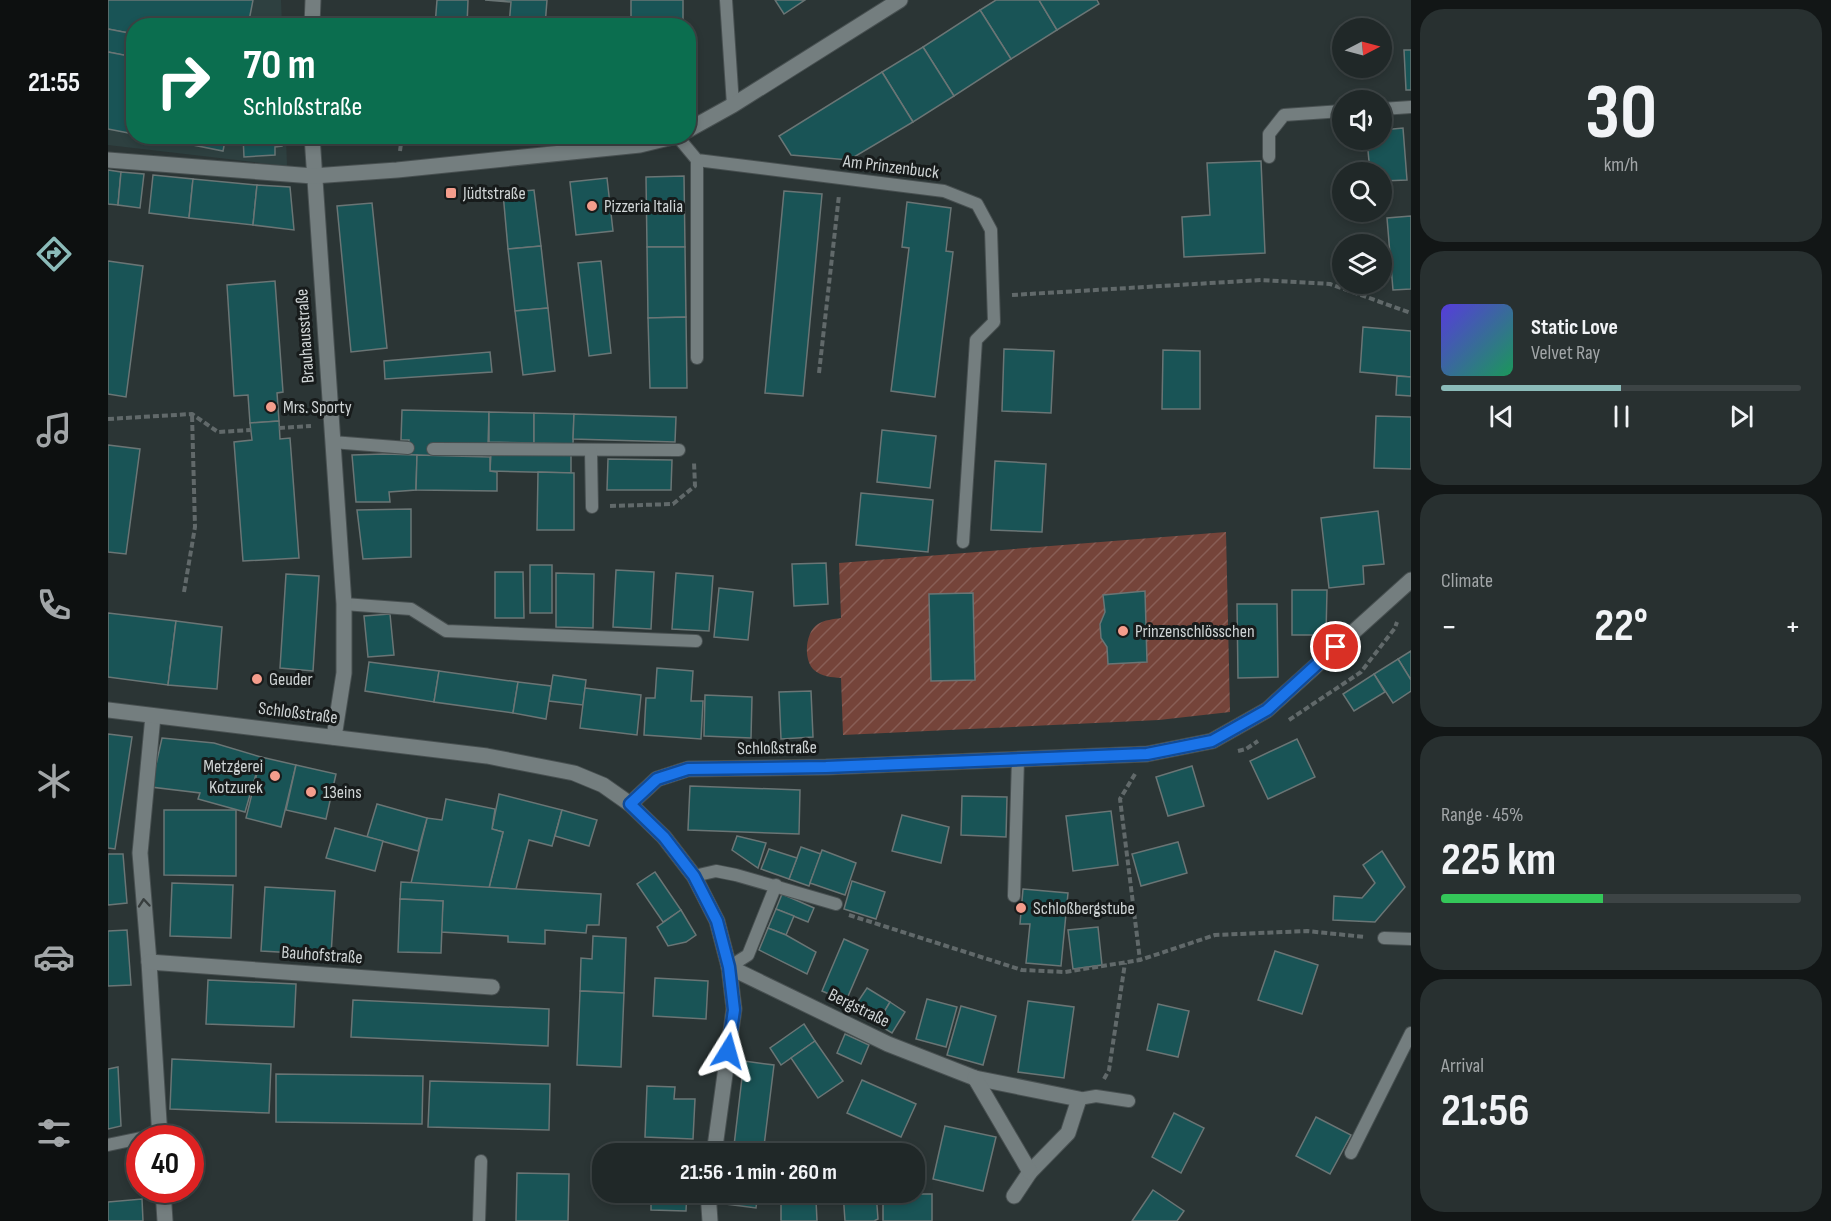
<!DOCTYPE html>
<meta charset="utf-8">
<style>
:root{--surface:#202828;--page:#283030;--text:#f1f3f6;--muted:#a2a6a8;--line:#3d4445;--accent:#8bbbb9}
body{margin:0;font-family:"Sofia Sans Condensed",sans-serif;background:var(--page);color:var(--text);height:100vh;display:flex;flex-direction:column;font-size:22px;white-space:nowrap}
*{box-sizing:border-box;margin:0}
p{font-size:20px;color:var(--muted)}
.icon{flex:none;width:33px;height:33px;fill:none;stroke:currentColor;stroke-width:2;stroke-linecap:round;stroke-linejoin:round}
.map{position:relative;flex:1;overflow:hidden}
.drawer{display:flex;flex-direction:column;gap:9px;padding:9px;background:#121616;width:420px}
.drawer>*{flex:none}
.hud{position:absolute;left:18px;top:18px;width:570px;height:126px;border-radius:24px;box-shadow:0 3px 9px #0003,0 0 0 2px var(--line);background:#0b6e4f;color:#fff;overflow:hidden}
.needle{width:39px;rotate:84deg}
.buttons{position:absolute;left:1224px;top:18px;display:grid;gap:12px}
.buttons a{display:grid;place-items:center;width:60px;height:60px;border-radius:50%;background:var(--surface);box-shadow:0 3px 9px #0003,0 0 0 2px var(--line);font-size:30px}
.speed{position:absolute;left:18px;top:1125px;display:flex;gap:12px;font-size:30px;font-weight:700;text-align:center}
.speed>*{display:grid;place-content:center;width:78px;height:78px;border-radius:50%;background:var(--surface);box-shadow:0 3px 9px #0003,0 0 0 2px var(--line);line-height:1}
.speed .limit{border:9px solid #d22;background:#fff;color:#111}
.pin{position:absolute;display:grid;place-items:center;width:51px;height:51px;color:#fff;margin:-26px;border:3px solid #fff;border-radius:50%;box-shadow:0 2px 6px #0007}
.me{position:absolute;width:66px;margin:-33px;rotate:8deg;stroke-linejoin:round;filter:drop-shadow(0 0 4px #0008)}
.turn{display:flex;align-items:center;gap:21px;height:126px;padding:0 18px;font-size:27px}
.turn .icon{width:78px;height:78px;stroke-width:2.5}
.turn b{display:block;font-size:42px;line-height:51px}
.big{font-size:45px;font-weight:700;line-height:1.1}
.drawer .widget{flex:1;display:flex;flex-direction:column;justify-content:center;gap:9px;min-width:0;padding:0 21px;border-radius:24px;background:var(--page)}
.drawer .dial{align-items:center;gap:0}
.dial b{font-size:78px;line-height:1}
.song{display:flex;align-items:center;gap:18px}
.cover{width:72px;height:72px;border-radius:9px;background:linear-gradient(135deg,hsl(250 70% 55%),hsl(150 70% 35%))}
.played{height:6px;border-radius:3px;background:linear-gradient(90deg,var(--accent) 50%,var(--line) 50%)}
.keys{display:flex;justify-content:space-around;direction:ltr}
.heat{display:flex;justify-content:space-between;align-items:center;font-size:33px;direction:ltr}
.charge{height:9px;border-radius:4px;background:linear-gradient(90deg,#34c759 45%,var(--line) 0)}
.trip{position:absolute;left:484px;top:1143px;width:333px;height:60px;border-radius:24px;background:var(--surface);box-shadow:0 3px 9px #0003,0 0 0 2px var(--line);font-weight:700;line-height:60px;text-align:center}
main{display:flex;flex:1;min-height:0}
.tabs{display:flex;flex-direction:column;width:108px;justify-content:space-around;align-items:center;background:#0d1010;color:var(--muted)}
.tabs .icon{width:42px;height:42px}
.tabs .on{color:var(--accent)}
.tabs b{font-size:27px;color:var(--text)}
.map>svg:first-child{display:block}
.built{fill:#2e4040}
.garden{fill:url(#garden-furrows)}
.building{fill:#195456;stroke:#6a7575;stroke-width:1.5}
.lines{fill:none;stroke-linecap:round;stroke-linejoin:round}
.lane-casing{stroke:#485051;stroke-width:14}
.street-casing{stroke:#485051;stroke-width:17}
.secondary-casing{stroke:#485051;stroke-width:17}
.path{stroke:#61696a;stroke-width:4;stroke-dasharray:6 3;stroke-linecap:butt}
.lane{stroke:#747e7f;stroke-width:12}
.street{stroke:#747e7f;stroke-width:15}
.secondary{stroke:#747e7f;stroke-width:15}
.oneway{stroke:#383e3e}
.route-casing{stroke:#114b97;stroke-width:15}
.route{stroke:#1a73e8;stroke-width:10}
.poi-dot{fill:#f49d8c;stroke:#171b1b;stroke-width:2}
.labels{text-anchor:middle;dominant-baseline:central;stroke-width:6;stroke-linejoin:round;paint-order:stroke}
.street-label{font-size:18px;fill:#cfd4d5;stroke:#171b1b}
.poi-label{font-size:18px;fill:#cfd4d5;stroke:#171b1b;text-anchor:start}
</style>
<main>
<nav class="tabs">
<b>21:55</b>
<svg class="icon on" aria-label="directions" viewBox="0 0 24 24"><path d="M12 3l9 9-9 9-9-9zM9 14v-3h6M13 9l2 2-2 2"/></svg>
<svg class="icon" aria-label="music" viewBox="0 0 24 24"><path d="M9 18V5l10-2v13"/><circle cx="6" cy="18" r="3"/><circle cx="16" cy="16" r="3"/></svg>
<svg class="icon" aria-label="phone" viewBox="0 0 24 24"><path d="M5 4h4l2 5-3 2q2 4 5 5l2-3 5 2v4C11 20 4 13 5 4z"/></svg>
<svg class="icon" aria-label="climate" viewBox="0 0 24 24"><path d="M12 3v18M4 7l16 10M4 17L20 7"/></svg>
<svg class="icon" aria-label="car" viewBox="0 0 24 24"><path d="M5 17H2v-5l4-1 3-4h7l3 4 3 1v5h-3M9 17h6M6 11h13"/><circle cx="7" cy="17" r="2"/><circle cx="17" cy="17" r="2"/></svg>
<svg class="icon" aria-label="filters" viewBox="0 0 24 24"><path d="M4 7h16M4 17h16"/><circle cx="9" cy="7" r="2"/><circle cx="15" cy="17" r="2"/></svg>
</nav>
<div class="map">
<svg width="1303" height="1221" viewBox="0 0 1303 1221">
<defs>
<pattern id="garden-furrows" width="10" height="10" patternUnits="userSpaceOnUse" patternTransform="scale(1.5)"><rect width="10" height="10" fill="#75443a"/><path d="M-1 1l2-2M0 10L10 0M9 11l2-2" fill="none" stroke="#885e56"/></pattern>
</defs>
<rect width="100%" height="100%" fill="#2b3535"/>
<path class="built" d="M0 0H173L174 25 26 26V136L178 137 179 166 0 145Z"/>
<path class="garden" d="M1118 532 1122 712 1051 720 735 735 733 678C723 677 714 677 706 670 695 660 697 632 710 624 716 620 726 619 733 618L731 563Z"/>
<g class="building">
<path d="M0 0H145L140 26H26V34L0 29Z"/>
<path d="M329 0H360L359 26H327Z"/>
<path d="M377 0H439L437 26H401L403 2Z"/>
<rect x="523" y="0" width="52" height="26"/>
<path d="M667 0H697L676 14Z"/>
<path d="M888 0H931L949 30 903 59 872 10Z"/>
<path d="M931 0H989L991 4 949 30Z"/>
<path d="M872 10 903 59 846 96 815 47Z"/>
<path d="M0 29 26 34V57L0 52Z"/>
<path d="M815 47 846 96 805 122 774 72Z"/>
<path d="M1296 50H1303V90H1298Z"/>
<path d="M0 52 26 57V134L0 129Z"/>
<path d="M774 72 805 122 741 160 683 155 671 136Z"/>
<path d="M1295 128 1299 180 1274 181V172H1262L1259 140H1274V130Z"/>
<path d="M40 136H118L115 151Z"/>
<path d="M135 136H174V146L167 147V155L136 157Z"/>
<path d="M1153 161 1157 253 1076 257 1074 217 1102 215 1099 163Z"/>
<path d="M0 170 13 172 10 205 0 204Z"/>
<path d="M13 172 36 174 32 208 10 205Z"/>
<path d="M45 175 85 179 81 218 41 213Z"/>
<path d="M576 176 577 247H539L538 177Z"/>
<path d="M499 178 505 231 468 235 462 182Z"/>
<path d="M85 179 149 185 145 225 81 218Z"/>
<path d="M149 185 182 187 186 230 145 225Z"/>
<path d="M426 190 433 246 400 249 395 193Z"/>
<path d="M676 191 714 194 695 396 657 393Z"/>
<path d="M799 202 843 208 838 251 845 252 827 397 783 391 801 248 794 247Z"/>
<path d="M264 203 279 348 243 352 229 206Z"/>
<path d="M1303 216V289L1285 290 1279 218Z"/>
<path d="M433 246 440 308 407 311 400 249Z"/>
<path d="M539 247H577L578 317 540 318Z"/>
<path d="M0 261 35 266 18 397 0 394Z"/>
<path d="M493 261 503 353 481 356 470 263Z"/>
<path d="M167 281 175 392 169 393 171 421 142 423 140 395 126 396 119 285Z"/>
<path d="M440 308 447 371 415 375 407 311Z"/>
<path d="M578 317 579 388H542L540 318Z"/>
<path d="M1255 327 1303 331V377L1252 372Z"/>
<path d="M896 349 946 351 943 413 894 411Z"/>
<path d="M1055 350 1092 351V409H1054Z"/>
<path d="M382 352 384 372 277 379 276 361Z"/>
<path d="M1289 376 1303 377V396L1288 395Z"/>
<path d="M294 410 381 412 380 445 325 444V456L300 455 301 440H293Z"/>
<path d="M381 412 426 413V443L381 442Z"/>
<path d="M426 413 466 414 465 444 426 443Z"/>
<path d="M466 414 568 417 567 442 465 439Z"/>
<path d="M1268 416 1303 417V469L1266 468Z"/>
<path d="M171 421 172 439 182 438 191 558 135 561 126 442 144 440 142 423Z"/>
<path d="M774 430 828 436 822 488 769 482Z"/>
<path d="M0 445 32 449 18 554 0 552Z"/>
<path d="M383 453 463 454V473L382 471Z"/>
<path d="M276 454 309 455 308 490 281 492 282 502H248L244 455Z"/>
<path d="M309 455 382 457V471L389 472V491L308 490Z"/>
<path d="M500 459 564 460 563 490H499Z"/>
<path d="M887 461 938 464 934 532 883 530Z"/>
<path d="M430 472 466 473V530H429Z"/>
<path d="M753 493 825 500 820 552 748 545Z"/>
<path d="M303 509V557L255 559 249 510Z"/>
<path d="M1270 511 1276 564 1255 566 1256 584 1221 588 1213 518Z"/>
<path d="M718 563 720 604 686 606 684 564Z"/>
<rect x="422" y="565" width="22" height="48"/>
<path d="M508 570 546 572 543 629 505 627Z"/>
<path d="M387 572H415L416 618H387Z"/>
<path d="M448 573 486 574 485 628 448 627Z"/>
<path d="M568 573 605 576 601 631 564 629Z"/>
<path d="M178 574 211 576 205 671 172 668Z"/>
<path d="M611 588 645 592 640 640 606 637Z"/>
<path d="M1184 590H1219L1218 635H1184Z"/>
<path d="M1037 591 1039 662 1000 664 999 647 993 638 992 624 997 612 995 595Z"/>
<path d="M865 593 867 680 823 681 821 594Z"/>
<path d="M1129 604H1169L1170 677 1130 678Z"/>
<path d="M0 613 68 621 60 685 0 677Z"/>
<path d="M282 614 286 655 260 657 256 616Z"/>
<path d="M68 621 114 627 109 689 60 685Z"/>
<path d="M1303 651V680L1290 659Z"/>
<path d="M1290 659 1303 680V691L1285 703 1266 674Z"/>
<path d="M261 662 331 671 326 702 257 691Z"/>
<path d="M549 668 585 671 583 701H595L593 739 536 735 538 698H547Z"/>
<path d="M331 671 410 682 405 713 326 702Z"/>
<path d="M1266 674 1277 692 1246 711 1235 694Z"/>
<path d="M445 675 478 680 475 705 441 701Z"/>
<path d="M410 682 443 686 438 719 405 713Z"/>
<path d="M477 688 533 695 529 735 472 728Z"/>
<path d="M703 691 705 737 673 739 671 692Z"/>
<path d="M597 695 644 697 643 738 596 736Z"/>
<path d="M0 734 24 737 7 849 0 848Z"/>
<path d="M54 738 106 743 153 757 137 812 90 799 92 793 43 787Z"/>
<path d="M1189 739 1207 777 1160 799 1142 761Z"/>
<path d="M153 757 188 765 173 827 138 818Z"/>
<path d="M188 765 228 774 218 819 178 810Z"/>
<path d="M1084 766 1096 806 1060 816 1048 777Z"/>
<path d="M582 786 692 790 691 834 580 830Z"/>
<path d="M391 794 454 810 444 846 421 840 408 889 381 888 395 832 384 829Z"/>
<path d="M854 796 899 797 898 837 853 835Z"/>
<path d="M338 799 387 809 384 829 395 832 381 888 303 883 319 818 334 820Z"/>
<path d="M269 804 319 818 310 851 259 837Z"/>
<path d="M56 810H128V876L56 875Z"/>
<path d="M454 810 489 820 481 846 447 836Z"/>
<path d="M1003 811 1010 865 965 871 958 816Z"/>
<path d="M794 815 841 827 833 863 784 851Z"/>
<path d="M227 828 275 841 267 871 218 858Z"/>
<path d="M629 836 658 843 650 868 624 850Z"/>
<path d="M1070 842 1079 873 1033 886 1024 854Z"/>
<path d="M693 847 713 854 701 886 681 879Z"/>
<path d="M661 849 689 858 681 879 653 869Z"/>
<path d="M714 850 748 863 737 895 702 883Z"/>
<path d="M1274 851 1297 887 1267 922 1225 920 1226 896 1254 898 1267 883 1255 865Z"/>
<path d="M0 854H15L19 903 0 905Z"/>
<path d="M547 872 573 910 555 922 529 884Z"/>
<path d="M744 881 777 892 768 919 736 909Z"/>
<path d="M293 882 493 894 491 925H479L478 933 437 930V944L400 942V936L333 932 335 901 292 899Z"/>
<path d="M64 883 125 885 123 938 62 936Z"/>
<path d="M157 887 227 891 223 955 153 951Z"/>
<path d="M915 889 960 893 953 966 918 963 922 924H912Z"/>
<path d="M674 894 706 908 700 922 668 909Z"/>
<path d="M292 899 335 901 333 953 290 952Z"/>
<path d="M668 909 686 916 678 935 660 928Z"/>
<path d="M573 910 588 935 578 942 560 946 549 927Z"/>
<path d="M990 927 994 965 965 969 960 930Z"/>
<path d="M660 928 678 935 708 952 699 974 651 950Z"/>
<path d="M19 930 23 985 0 986V931Z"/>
<path d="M485 936 518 938 516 993 472 991 473 958 484 959Z"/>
<path d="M736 939 760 950 738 1001 714 991Z"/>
<path d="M1167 951 1210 965 1194 1014 1150 1000Z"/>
<path d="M547 978 600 981 598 1019 545 1016Z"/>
<path d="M100 980 188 984 186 1027 98 1024Z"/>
<path d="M759 988 782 1002 769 1024 745 1009Z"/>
<path d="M472 991 516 993 513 1067 469 1065Z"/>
<path d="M819 999 849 1007 838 1047 808 1039Z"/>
<path d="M245 1000 441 1009 440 1046 243 1037Z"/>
<path d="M920 1001 966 1007 956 1078 910 1072Z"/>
<path d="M782 1002 797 1012 784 1033 769 1024Z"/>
<path d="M1050 1004 1081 1011 1070 1057 1039 1050Z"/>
<path d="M853 1006 888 1016 875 1065 839 1055Z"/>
<path d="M696 1024 707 1041 673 1065 662 1048Z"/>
<path d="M737 1034 761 1045 753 1064 729 1053Z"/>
<path d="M707 1041 735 1081 710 1098 683 1058Z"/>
<path d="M64 1059 163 1064 161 1113 62 1109Z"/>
<path d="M636 1061 666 1065 655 1154H625Z"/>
<path d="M10 1067 13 1126 0 1129V1069Z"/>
<path d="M168 1074 315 1076 314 1124 168 1122Z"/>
<path d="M754 1080 808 1104 793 1137 739 1113Z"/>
<path d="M322 1081 442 1084 441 1130 320 1127Z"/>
<path d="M539 1086 567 1087 566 1099H587L585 1139 537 1137Z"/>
<path d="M1066 1113 1096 1128 1073 1173 1044 1157Z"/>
<path d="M1208 1117 1243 1135 1222 1174 1188 1156Z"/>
<path d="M837 1126 888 1137 875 1191 825 1179Z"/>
<path d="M545 1148 580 1150V1154H545Z"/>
<path d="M409 1173 461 1174 460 1221H408Z"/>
<path d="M1045 1190 1076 1211 1069 1221H1024Z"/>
<path d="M543 1192H579L578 1211 543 1210Z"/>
<path d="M620 1192H650L648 1208 618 1204Z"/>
<path d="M735 1192H768L770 1219 766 1221H737Z"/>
<rect x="775" y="1194" width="49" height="27"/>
<path d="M34 1199 35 1221H0V1202Z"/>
<path d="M708 1200 709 1221H673V1201Z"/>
</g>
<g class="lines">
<g class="lane-casing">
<g id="lane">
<path d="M618 0 625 105"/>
<path d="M1274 109 1303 107"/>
<path d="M569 136 589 160 836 191 869 204 883 230 886 322 868 340 855 542"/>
<path d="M1161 157V134L1176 115 1234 111"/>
<path d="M589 160V358"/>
<path d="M224 442 300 448"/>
<path d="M325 449 571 450"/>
<path d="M483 451 484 507"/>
<path d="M236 604 303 609 338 631 588 641"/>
<path d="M586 876 608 871 628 875 728 904"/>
<path d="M906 896 910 759"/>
<path d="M1276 938 1303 939"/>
<path d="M621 967 640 955 668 885"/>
<path d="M971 1099 988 1096 1021 1101"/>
<path d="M0 1145 52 1134"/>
<path d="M1243 1153 1303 1033"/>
<path d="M371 1221 373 1161"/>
</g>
</g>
<g class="street-casing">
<g id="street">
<path d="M204 26 205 0"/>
<path d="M580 130 625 105 792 0"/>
<path d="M204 136 236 604V673L226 737"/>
<path d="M0 160 205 176 289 170 532 145 569 136"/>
<path d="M45 716 32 853 41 962 52 1138"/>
<path d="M522 804 549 779 580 769 718 767 1039 754 1104 741 1159 710 1303 580"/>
<path d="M41 962 384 987"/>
<path d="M621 967 780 1044 867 1078 971 1099 960 1133 922 1172 906 1196"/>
<path d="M867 1078 922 1172"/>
<path d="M55 1190 57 1221"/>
</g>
</g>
<g class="secondary-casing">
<g id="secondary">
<path d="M0 710 379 756 466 773 495 785 522 804 556 837 586 876 609 921 621 967 626 1009 606 1154"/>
<path d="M600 1192 602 1221"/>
</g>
</g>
<g class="path">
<path d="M292 151 294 136"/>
<path d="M904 295 1153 280 1222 284 1303 313"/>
<path d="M711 373 731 195"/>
<path d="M0 419 84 414 110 432 143 430"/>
<path d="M171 428 203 426"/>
<path d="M502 506 565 504 587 486 586 462"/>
<path d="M76 592 87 527 84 414"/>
<path d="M1181 720 1253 672 1287 628 1289 622"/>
<path d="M1130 751 1138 749 1150 741"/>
<path d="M1027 774 1012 799 1032 960"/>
<path d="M741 915 914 970 957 972 1032 960 1107 935 1199 931 1257 937"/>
<path d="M996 1079 1001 1070 1017 963"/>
</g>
<use href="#lane" class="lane"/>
<use href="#street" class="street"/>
<use href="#secondary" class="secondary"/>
</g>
<defs><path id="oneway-chevron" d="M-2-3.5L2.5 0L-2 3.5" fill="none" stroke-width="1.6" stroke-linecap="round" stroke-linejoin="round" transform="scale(1.5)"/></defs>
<use class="oneway" href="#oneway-chevron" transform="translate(36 903) rotate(-95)"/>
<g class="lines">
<g class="route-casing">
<path id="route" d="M620 1051 626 1010 621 967 609 921 586 876 556 837 522 804 549 779 580 769 718 767 1039 754 1104 741 1159 710 1228 647"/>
</g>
<use href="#route" class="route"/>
</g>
<g class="poi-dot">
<rect x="337" y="187" width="12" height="12" rx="3"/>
<circle cx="484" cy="206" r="6"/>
<circle cx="163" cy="407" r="6"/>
<circle cx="1015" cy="631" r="6"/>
<circle cx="149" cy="679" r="6"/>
<circle cx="167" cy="776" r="6"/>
<circle cx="203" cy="792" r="6"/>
<circle cx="913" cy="908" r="6"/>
</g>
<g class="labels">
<g class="street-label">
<text transform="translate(783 167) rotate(7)">Am Prinzenbuck</text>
<text transform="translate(197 336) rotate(-94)">Brauhausstraße</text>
<text transform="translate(190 713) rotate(7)">Schloßstraße</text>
<text transform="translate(669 748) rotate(-1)">Schloßstraße</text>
<text transform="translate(214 955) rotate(4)">Bauhofstraße</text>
<text transform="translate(751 1008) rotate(26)">Bergstraße</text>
</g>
<g class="poi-label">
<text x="355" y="193">Jüdtstraße</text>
<text x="496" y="206">Pizzeria Italia</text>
<text x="175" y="407">Mrs. Sporty</text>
<text x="1027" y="631">Prinzenschlösschen</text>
<text x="161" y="679">Geuder</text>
<text x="155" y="766" text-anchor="end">Metzgerei<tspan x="155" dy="21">Kotzurek</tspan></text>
<text x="215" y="792">13eins</text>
<text x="925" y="908">Schloßbergstube</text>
</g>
</g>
</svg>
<div class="buttons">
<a><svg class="needle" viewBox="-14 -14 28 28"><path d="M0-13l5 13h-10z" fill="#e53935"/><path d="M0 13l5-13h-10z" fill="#a2a6a8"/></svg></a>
<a><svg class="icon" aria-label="sound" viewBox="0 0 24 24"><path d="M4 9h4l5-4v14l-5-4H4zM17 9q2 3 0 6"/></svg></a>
<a><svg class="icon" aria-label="search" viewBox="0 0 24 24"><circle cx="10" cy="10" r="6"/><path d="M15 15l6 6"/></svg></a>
<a><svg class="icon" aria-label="layers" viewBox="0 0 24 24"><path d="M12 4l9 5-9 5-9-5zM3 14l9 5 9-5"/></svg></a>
</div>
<div class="speed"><div class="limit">40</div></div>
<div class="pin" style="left:1228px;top:647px;background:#d93025"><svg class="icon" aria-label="arrive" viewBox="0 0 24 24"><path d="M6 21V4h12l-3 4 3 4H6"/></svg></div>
<svg class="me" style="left:620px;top:1051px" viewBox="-20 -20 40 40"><path d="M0-17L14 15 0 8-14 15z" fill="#1a73e8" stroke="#fff" stroke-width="4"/></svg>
<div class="trip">21:56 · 1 min · 260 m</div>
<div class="hud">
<div class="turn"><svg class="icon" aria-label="right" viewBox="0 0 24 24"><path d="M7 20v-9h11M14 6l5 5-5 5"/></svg><div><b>70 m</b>Schloßstraße</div></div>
</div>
</div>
<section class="drawer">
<div class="widget dial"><b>30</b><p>km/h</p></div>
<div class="widget">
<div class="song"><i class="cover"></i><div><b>Static Love</b><p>Velvet Ray</p></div></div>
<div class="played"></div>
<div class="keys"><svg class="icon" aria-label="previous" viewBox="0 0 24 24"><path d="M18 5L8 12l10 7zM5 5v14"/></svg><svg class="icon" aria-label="pause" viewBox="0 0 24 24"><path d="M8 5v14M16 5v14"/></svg><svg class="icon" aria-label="next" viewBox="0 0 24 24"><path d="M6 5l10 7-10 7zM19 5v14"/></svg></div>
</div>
<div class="widget"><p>Climate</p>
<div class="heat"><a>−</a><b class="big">22°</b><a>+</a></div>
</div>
<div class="widget"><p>Range · 45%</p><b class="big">225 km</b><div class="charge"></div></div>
<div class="widget"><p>Arrival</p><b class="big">21:56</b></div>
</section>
</main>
